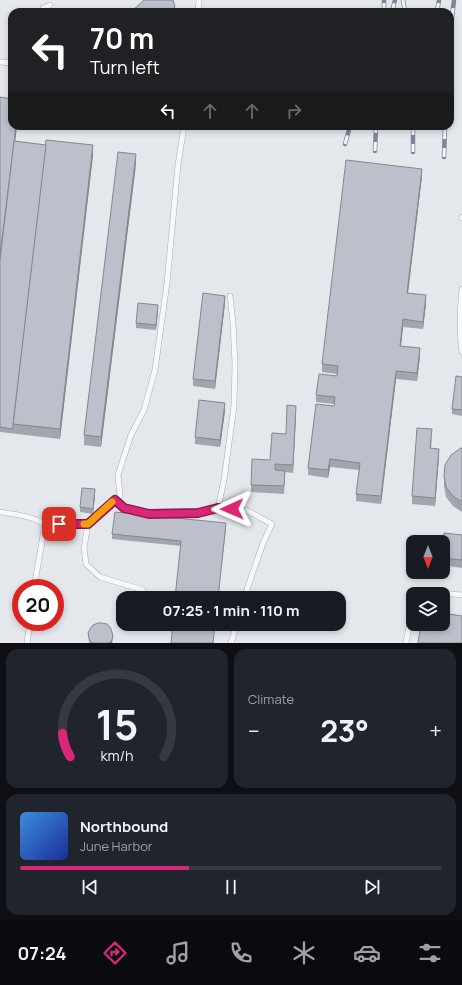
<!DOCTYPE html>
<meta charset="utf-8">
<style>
:root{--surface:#171b24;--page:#20242c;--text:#f1f3f6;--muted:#9ea1a6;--line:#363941;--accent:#db2777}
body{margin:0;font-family:Manrope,sans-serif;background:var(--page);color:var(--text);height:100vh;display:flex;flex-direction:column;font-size:15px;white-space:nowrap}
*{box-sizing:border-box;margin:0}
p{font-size:13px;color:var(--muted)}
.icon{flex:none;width:22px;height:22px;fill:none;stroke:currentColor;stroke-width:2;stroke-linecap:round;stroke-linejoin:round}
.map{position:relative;height:643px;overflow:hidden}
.details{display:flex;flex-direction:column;gap:6px;padding:6px;background:#0d0f14;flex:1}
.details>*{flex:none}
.top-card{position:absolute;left:8px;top:8px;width:446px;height:122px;border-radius:12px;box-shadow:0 2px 6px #0003;background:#202124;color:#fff;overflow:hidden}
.needle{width:26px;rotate:180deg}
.tools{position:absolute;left:406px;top:535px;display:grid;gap:8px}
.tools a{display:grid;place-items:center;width:44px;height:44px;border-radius:8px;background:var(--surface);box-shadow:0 2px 6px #0003;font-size:20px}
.speed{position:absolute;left:12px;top:579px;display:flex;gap:8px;font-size:20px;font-weight:700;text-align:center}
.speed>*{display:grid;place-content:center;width:52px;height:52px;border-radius:50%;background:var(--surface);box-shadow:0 2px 6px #0003;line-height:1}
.speed .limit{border:6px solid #d22;background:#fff;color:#111}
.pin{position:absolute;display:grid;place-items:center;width:34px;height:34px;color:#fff;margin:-17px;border-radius:8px;box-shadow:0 2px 6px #0006}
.me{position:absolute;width:44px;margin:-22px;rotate:269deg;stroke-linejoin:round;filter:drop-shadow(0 0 3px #0008)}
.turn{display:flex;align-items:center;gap:14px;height:84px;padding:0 16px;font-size:18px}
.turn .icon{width:52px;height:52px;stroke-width:2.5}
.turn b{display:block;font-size:28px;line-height:34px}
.lanes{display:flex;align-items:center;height:38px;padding:0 16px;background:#0003;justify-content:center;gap:20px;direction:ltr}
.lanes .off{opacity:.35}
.big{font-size:30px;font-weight:700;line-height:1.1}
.details .tile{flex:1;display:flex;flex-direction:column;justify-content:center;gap:6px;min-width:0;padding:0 14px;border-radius:12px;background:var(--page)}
.details .dial{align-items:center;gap:0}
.dial svg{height:104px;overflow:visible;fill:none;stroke:var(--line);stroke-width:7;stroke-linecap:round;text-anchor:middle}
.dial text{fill:var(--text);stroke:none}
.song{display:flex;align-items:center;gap:12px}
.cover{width:48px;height:48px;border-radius:6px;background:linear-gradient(135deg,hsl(210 70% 55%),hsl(230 70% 35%))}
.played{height:4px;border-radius:2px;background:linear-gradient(90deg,var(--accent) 40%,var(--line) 40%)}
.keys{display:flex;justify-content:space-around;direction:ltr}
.heat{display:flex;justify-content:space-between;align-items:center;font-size:22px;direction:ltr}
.details .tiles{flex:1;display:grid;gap:6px;grid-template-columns:1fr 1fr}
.tile:last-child{grid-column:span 2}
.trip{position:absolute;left:116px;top:591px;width:230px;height:40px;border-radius:12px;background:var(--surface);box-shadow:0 2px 6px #0003;font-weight:700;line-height:40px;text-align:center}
.tab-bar{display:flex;height:64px;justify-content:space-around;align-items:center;background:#090b0e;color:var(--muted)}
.tab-bar .icon{width:28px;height:28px}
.tab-bar .selected{color:var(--accent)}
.tab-bar b{font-size:18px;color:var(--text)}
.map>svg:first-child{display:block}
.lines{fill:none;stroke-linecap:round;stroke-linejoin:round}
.lane-casing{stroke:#a9aeb7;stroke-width:6}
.lane{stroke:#f7f8fa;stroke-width:5}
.rail-casing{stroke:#7d8696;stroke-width:4.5}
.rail{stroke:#f4f6f9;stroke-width:3;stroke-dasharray:9;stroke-linecap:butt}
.wall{fill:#a1a5ae}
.shaded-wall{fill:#83868d}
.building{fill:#bbc0ca;stroke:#83868d}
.route-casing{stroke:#8e194d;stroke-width:10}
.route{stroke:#db2777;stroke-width:7}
.slow{stroke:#f59e0b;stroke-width:7}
</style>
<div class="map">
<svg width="462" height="643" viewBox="0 0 462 643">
<rect width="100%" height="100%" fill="#e4e7ec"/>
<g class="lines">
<g class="lane-casing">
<g id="lane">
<path d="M42 12 43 8 50 5"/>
<path d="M198 12 199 0"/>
<path d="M0 62 12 63"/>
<path d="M462 217V218"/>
<path d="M462 289C460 310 459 332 462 352"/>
<path d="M115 500 124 508 149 514 198 513 218 508 224 480 234 406 235 364 233 323 230 296"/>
<path d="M218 508 246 510 272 524 263 543 244 598"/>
<path d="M0 512C17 515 29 515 45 524"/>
<path d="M88 524 84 548 86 564 100 577 143 590 145 598"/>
<path d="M34 588 45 524H88L108 506 120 496 118 475 131 435 144 410 155 370 167 283 178 165 184 126"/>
<path d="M439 594 441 593 462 595"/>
<path d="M27 643 30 622"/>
<path d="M231 643 237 624"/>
<path d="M406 643 411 616 413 611"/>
</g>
</g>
<use href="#lane" class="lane"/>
<g class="rail-casing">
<g id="rail">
<path d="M403 0 405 12"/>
<path d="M384 12V0"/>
<path d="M392 12 395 0"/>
<path d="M437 12 439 0"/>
<path d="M450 35 454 0"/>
<path d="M413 126V152"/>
<path d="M345 144 350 126"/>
<path d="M375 151 376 126"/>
<path d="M444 157 445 126"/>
</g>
</g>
<use href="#rail" class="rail"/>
</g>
<g class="wall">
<path d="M0 97 12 126H17L15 141 93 155 60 439 0 432Z"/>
<path d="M136 164 101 447 84 445V435Z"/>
<path d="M422 176 408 293 426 303 423 329 403 327 401 346 420 356 417 381 396 379 381 504 356 501V494L359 470 330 467 328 478 308 475V468L334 406V404L316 402V395L337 376V374L322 372V364Z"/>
<path d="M225 303 215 389 193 386V379Z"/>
<path d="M158 310 156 330 136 328V323Z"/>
<path d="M462 377V416L452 414V409Z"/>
<path d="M225 411 220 447 195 444V437Z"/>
<path d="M296 413 293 473 285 472 284 494 251 492V485L270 460 286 434Z"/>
<path d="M432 437 431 448 439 456 435 506 412 504V496Z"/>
<path d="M462 448V512L453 506 446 497 444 486V476Z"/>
<path d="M95 495 93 514 80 512V507Z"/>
<path d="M226 528 181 546 112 539V534Z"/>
<path d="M462 535V568L443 565V543Z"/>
<path d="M88 633 113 642 112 643H89Z"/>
</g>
<g class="shaded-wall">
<path d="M175 6V12H172Z"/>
<path d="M16 126H17L0 266Z"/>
<path d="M93 145V155L60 439V429Z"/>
<path d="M136 154V164L101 447V437Z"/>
<path d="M422 169V176L407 301V293Z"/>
<path d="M426 295V303L423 329V322Z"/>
<path d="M225 296V303L215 389V381Z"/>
<path d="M158 305V310L156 330V325Z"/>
<path d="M403 319V327L400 353V346Z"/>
<path d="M420 348V356L417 381V373Z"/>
<path d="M396 371V379L381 504V496Z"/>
<path d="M225 403V411L220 447V440Z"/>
<path d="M296 406V413L293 473V465Z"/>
<path d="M439 449V456L435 506V498Z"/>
<path d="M330 459V467L328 478V470Z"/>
<path d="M95 489V495L93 514V509Z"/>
<path d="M226 523V528L218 598Z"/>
<path d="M113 637 112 643H109Z"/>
</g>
<g class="building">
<path d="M144 0H173L175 6 172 12H131Z"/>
<path d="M0 97 12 99V126H16L0 256Z"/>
<path d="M46 140 93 145 60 429 13 424Z"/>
<path d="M14 141 46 145 13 424V429L0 427V260Z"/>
<path d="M118 152 136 154 101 437 84 435Z"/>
<path d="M346 160 422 169 407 293 426 295 423 322 403 319 400 346 420 348 417 373 396 371 381 496 356 494 360 463 330 459 328 470 308 468 316 404 334 406 335 397 316 395 319 374 337 376 338 366 322 364Z"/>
<path d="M203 293 225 296 215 381 193 379Z"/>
<path d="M138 303 158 305 156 325 136 323Z"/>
<path d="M456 376 462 377V410L452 409Z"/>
<path d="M199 400 225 403 220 440 195 437Z"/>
<path d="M287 405 296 406 293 465 275 464V470L285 471 284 486 251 485 252 459 270 460 272 433 286 434Z"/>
<path d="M417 428 432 429 430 448 439 449 435 498 412 496Z"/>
<path d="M461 448H462V502L453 496 446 487 444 476 445 465 451 455Z"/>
<path d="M82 488 95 489 93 509 80 507Z"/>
<path d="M115 512 226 523 218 598H175L181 541 112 534Z"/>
<path d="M444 533 462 535V560L443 558V543Z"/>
<path d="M443 613 462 616V643H418L421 624H443Z"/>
<path d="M98 623H102L107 624 110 627 112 632 113 637 111 641 109 643H92L91 642 89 638 88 633 90 629 93 625Z"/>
<path d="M173 624H215L213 643H171Z"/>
</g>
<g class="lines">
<g class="route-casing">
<path id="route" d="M59 524H88L115 500 124 508 149 514 198 513 218 508 232 509"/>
</g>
<use href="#route" class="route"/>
<path class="slow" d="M84 524H88L112 502"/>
</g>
</svg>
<div class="tools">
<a><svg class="needle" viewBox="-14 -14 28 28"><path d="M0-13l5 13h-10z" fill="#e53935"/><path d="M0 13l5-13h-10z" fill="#9ea1a6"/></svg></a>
<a><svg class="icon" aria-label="layers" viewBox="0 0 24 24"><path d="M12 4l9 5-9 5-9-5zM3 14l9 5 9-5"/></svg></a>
</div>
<div class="speed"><div class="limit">20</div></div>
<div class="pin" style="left:59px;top:524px;background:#d93025"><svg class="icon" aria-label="arrive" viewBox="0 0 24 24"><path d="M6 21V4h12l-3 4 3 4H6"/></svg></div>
<svg class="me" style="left:232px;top:509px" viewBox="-20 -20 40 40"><path d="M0-17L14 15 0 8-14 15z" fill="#db2777" stroke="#fff" stroke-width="4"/></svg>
<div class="trip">07:25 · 1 min · 110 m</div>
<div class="top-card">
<div class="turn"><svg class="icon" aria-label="left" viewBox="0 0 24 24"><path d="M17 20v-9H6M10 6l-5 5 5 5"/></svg><div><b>70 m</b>Turn left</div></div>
<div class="lanes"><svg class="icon" aria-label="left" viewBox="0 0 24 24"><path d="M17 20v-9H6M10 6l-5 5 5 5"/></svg><svg class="icon off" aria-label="ahead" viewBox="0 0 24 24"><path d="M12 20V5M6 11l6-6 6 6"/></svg><svg class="icon off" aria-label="ahead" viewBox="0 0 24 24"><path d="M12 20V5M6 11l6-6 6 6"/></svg><svg class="icon off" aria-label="right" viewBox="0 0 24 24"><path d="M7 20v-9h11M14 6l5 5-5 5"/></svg></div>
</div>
</div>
<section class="details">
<div class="tiles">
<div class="tile dial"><svg viewBox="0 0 100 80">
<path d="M14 69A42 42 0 1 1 86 69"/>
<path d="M14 69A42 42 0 0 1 8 51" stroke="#db2777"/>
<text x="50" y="56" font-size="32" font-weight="700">15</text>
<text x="50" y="72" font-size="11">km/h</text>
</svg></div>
<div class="tile"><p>Climate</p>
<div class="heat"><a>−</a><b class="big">23°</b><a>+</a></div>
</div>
<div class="tile">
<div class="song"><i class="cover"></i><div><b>Northbound</b><p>June Harbor</p></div></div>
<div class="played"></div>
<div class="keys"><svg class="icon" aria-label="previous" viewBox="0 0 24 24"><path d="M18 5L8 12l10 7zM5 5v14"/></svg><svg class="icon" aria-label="pause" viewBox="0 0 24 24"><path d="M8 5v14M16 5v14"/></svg><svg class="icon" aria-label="next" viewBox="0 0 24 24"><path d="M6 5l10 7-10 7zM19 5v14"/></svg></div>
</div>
</div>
</section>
<nav class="tab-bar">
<b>07:24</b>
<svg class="icon selected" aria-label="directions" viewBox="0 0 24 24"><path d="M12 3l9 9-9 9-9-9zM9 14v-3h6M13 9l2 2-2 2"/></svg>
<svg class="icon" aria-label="music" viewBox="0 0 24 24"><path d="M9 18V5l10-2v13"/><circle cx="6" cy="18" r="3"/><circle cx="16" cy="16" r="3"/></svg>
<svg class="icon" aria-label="phone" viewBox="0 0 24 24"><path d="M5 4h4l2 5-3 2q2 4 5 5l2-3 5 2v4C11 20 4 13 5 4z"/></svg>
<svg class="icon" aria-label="climate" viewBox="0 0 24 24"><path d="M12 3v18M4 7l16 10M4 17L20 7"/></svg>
<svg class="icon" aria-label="car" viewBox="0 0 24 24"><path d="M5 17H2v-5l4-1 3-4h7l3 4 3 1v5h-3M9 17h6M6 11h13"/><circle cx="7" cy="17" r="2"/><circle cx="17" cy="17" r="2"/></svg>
<svg class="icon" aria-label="filters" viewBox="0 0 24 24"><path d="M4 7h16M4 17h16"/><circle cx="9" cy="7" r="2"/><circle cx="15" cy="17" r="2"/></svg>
</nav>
